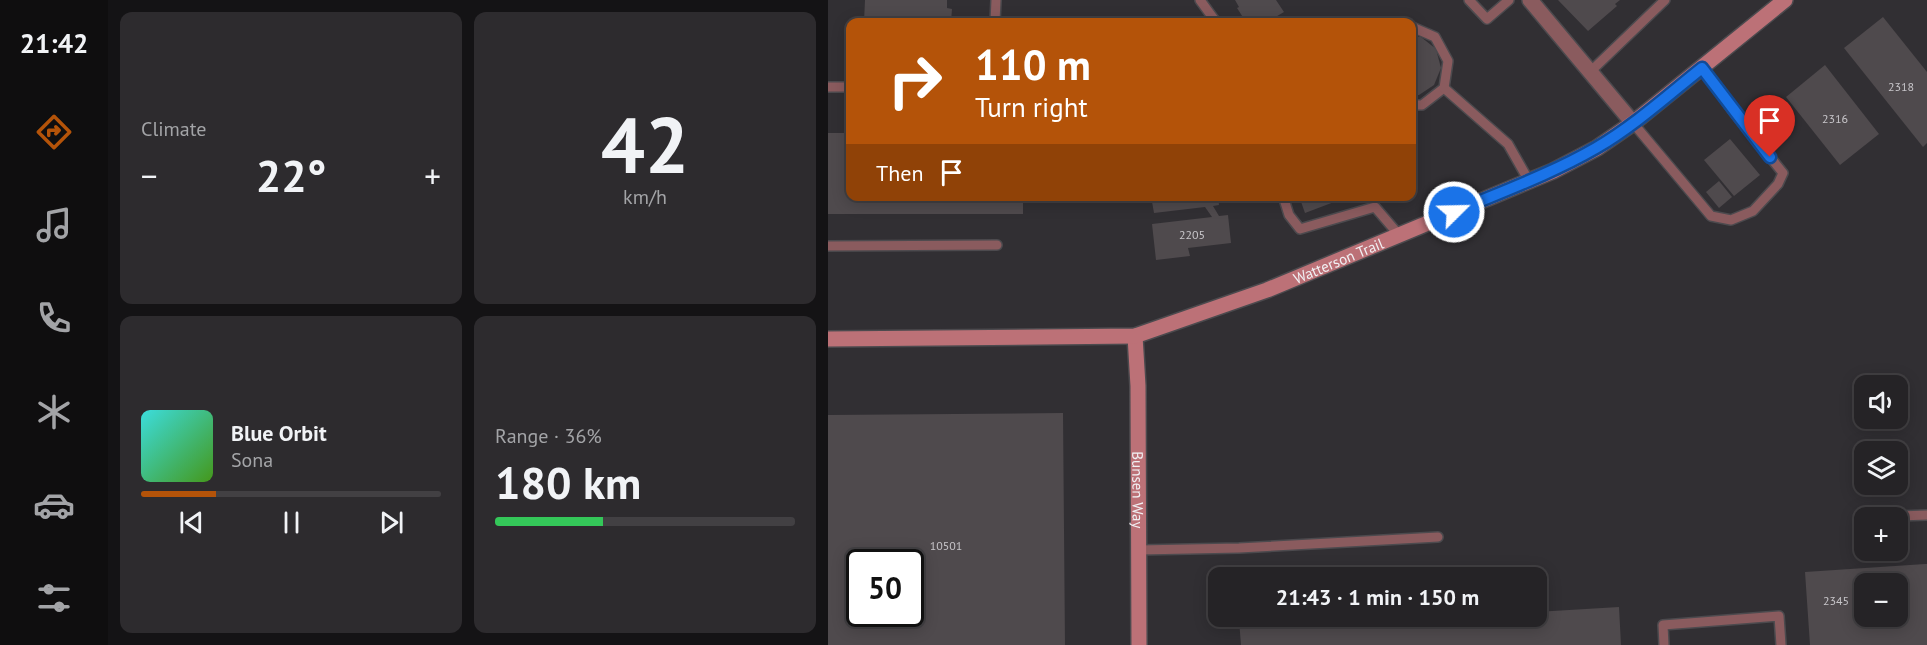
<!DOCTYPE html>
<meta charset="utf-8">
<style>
:root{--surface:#252326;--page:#2d2b2e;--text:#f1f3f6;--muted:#a3a4a7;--line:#424043;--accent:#b45309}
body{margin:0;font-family:"PT Sans",sans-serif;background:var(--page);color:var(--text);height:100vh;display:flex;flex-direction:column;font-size:22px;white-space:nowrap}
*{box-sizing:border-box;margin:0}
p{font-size:20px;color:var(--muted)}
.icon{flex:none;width:33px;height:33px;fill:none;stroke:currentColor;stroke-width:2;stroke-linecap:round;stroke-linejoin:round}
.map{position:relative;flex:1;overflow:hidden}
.drawer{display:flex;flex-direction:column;gap:12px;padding:12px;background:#141315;width:720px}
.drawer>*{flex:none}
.hud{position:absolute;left:18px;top:18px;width:570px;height:183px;border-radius:12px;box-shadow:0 3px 15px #0003,0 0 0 2px var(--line);background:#b45309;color:#fff;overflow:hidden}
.tools{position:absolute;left:1026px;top:375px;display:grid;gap:12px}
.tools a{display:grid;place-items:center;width:54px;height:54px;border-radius:12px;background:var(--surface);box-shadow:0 3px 15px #0003,0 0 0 2px var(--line);font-size:30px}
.speed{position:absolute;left:18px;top:549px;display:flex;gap:12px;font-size:30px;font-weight:700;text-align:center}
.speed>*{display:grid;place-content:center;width:78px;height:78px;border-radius:50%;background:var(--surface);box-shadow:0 3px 15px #0003,0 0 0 2px var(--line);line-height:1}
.speed .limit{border:3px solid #111;border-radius:9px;background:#fff;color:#111}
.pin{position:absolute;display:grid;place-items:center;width:51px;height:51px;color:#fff;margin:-62px -26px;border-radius:50% 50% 50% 0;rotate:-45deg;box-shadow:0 0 6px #0007}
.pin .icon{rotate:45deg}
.me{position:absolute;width:66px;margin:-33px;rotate:67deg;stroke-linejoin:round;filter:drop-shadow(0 0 4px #0008)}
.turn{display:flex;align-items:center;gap:21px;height:126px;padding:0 30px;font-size:27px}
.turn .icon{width:78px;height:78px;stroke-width:2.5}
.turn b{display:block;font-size:42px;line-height:51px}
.then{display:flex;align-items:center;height:57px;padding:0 30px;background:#0003;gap:12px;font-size:22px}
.big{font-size:45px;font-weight:800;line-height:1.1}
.drawer .widget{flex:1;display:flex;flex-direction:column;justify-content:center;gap:9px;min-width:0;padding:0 21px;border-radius:12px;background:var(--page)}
.drawer .dial{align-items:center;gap:0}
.dial b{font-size:78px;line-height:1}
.song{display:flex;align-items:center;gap:18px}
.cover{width:72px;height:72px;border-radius:9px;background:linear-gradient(135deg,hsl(180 70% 55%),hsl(100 70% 35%))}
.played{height:6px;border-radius:3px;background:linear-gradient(90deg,var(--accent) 25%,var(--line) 25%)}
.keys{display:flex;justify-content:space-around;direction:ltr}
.heat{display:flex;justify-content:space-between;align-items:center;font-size:33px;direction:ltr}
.charge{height:9px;border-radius:4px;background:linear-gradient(90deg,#34c759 36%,var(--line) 0)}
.drawer .tiles{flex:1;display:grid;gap:12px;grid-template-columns:repeat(2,1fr)}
.trip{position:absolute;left:380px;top:567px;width:339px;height:60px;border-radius:12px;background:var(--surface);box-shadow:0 3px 15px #0003,0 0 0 2px var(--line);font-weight:800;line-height:60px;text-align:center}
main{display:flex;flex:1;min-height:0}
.dock{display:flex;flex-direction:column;width:108px;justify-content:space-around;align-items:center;background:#0f0e0f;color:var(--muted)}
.dock .icon{width:42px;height:42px}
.dock .on{color:var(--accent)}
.dock b{font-size:27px;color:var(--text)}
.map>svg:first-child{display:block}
.building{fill:#4f4a4d;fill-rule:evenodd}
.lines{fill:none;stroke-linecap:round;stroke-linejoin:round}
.lane-casing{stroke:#4c4a4e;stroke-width:12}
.street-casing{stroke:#4c4a4e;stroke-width:18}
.secondary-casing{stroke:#4c4a4e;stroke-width:18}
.lane{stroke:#8a5b5e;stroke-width:9}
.street{stroke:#8a5b5e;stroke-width:15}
.secondary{stroke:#bc7177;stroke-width:15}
.route-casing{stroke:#114b97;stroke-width:15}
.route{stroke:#1a73e8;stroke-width:10}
.labels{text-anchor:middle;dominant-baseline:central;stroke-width:6;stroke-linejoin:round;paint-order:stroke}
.number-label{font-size:12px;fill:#c8c6ca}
.street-label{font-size:15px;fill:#f1f0f3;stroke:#312f33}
</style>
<main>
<nav class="dock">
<b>21:42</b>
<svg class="icon on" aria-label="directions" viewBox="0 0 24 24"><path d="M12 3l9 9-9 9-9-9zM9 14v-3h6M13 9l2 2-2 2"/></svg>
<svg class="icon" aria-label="music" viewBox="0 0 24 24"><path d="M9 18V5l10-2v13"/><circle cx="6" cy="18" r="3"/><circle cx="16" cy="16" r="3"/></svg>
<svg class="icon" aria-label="phone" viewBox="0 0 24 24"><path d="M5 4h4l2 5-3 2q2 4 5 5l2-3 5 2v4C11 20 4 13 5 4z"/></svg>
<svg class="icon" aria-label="climate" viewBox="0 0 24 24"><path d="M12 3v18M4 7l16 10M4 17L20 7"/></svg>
<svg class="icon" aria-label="car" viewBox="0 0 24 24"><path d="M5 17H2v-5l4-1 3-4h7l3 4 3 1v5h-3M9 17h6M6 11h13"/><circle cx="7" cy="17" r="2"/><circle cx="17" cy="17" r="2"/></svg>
<svg class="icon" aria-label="filters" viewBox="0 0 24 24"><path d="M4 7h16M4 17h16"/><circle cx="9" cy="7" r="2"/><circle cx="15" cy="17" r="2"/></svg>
</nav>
<section class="drawer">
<div class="tiles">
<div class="widget"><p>Climate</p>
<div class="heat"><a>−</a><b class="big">22°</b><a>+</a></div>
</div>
<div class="widget dial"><b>42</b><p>km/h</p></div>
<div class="widget">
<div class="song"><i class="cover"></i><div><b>Blue Orbit</b><p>Sona</p></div></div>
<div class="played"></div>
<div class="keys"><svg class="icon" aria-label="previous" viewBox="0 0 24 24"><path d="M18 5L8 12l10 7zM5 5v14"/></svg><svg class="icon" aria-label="pause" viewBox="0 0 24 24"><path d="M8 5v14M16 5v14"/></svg><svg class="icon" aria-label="next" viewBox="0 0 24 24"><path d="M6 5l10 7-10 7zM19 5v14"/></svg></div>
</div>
<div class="widget"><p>Range · 36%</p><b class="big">180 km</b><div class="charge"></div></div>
</div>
</section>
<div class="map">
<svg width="1099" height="645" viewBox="0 0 1099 645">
<rect width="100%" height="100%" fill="#312f33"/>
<g class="building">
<path d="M37 0H119V8L124 9 123 22H36Z"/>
<path d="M407 0H448L456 12 439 22H418L409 8 411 7Z"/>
<path d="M730 0H792L787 4 789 6 760 31Z"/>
<path d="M1055 17 1099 72V143L1095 147 1016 48Z"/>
<path d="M584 37H593L608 49 613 68 606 85 591 95H584Z"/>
<path d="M997 65 1051 134 1012 165 958 97Z"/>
<path d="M0 133H22V196H195V214H0Z"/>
<path d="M902 139 932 175 906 196 876 160Z"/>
<path d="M891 181 904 197 891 208 878 192Z"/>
<path d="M323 196H390L391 205 385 206 391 216 400 215 403 243 360 248 362 256 328 260 324 224 384 217 377 207 326 213Z"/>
<path d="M471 196H513L514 199 477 213Z"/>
<path d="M235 413 237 645H0V415ZM32 562H82V614H32Z"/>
<path d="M1097 564H1099V645H982L977 572ZM1036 584H1070V616H1036Z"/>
<path d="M791 607 793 645H413L411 620 438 619 439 628 476 626 475 616H528L529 622 591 619V616H618V618L708 616V612Z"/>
</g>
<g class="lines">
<g class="lane-casing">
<g id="lane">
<path d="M372 0 388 22"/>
<path d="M641 0 659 19 681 0"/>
<path d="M167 22 168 0"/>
<path d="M584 27 607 37 620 61 616 88 594 105H584"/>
<path d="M762 72 837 0"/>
<path d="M0 87H22"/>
<path d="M616 88 680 144 701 181"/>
<path d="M805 123 883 216 903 220 925 211 950 184 955 173 905 111 874 68"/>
<path d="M455 196 461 215 472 229 547 207 571 235"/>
<path d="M0 246 169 245"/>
<path d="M1044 517 1099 515"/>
<path d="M311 550 411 548 610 537"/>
<path d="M836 645 835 625 951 616 953 645"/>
</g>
</g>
<g class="street-casing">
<path id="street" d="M702 0 805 123"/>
</g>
<g class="secondary-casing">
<g id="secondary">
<path id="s1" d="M307 336 310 386 311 645"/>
<path id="s2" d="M0 339 307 336 439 290 725 171 769 148 805 123 957 0"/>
</g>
</g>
<use href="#lane" class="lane"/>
<use href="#street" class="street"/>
<use href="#secondary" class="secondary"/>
</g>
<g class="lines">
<g class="route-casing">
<path id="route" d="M626 212C673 192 723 174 768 148 806 126 840 95 874 68L942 157"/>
</g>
<use href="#route" class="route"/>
</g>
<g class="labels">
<g class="number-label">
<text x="1073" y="86">2318</text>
<text x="1007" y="118">2316</text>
<text x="364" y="234">2205</text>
<text x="118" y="545">10501</text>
<text x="1008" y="600">2345</text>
</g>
<g class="street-label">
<text stroke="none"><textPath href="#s2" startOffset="524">Watterson Trail</textPath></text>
<text stroke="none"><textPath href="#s1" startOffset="154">Bunsen Way</textPath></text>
</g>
</g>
</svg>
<div class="tools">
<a><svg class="icon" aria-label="sound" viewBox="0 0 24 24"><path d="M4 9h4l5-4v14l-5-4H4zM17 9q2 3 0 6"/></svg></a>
<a><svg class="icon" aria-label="layers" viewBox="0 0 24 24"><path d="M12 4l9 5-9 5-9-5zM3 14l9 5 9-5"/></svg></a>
<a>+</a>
<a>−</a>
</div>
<div class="speed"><div class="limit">50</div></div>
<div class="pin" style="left:942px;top:157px;background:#d93025"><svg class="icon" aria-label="arrive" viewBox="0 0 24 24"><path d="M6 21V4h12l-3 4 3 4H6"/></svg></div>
<svg class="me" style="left:626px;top:212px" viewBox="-20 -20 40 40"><circle r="17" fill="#1a73e8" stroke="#fff" stroke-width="3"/><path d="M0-11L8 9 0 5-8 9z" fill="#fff"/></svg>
<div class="trip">21:43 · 1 min · 150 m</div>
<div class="hud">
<div class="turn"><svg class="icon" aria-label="right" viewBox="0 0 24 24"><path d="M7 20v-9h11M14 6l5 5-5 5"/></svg><div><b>110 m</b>Turn right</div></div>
<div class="then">Then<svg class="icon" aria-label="arrive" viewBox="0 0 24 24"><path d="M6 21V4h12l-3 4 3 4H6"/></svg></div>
</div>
</div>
</main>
